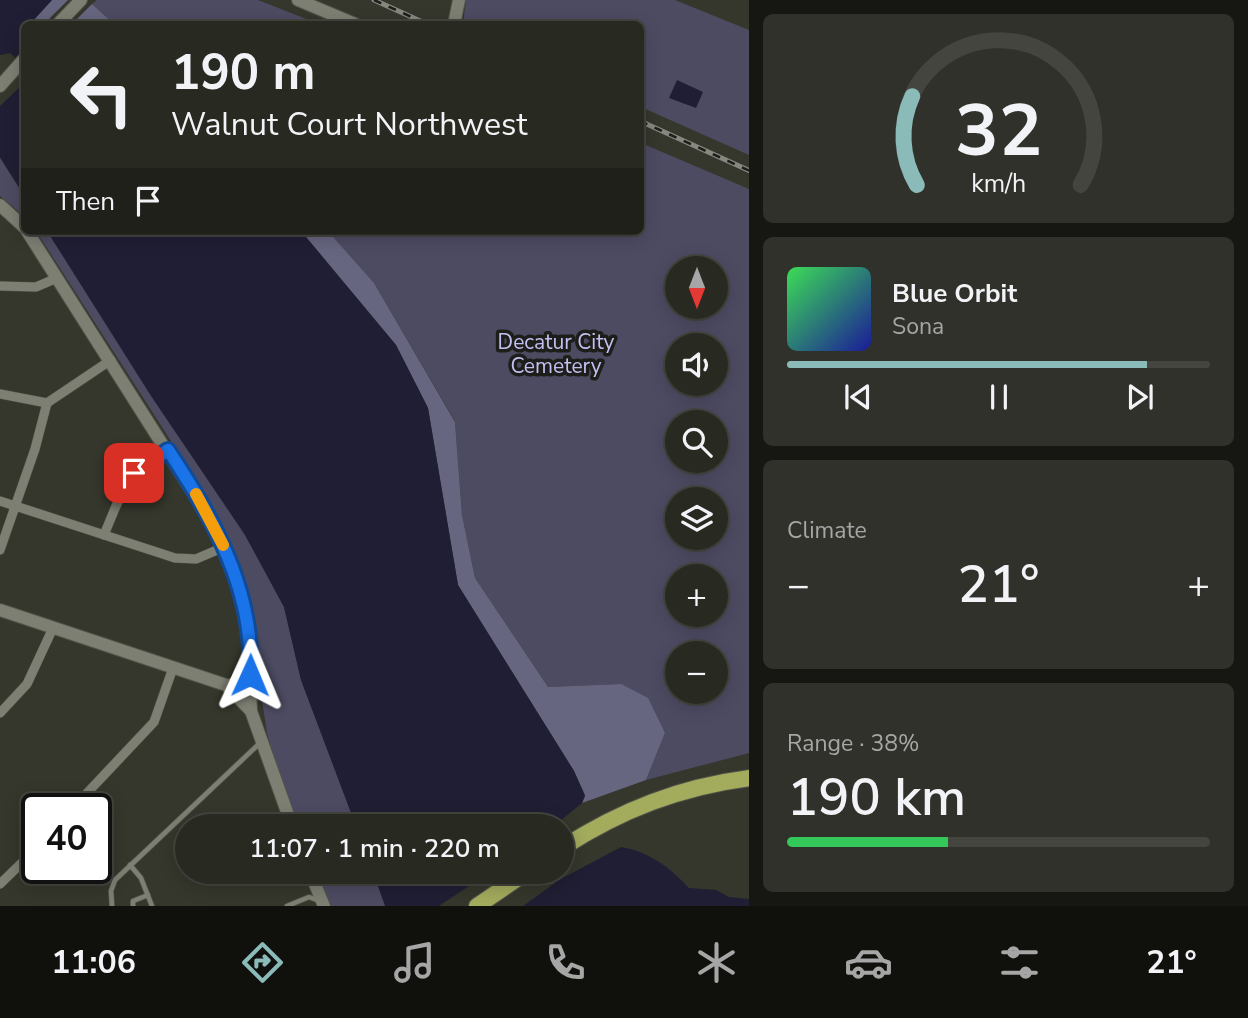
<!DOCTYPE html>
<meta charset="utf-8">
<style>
:root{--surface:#282921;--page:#30312a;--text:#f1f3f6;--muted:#a5a6a5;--line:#44453f;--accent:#8bbbb9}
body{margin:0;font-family:"Nunito Sans",sans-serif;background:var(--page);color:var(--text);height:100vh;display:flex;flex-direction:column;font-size:26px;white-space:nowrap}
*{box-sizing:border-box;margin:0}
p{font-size:23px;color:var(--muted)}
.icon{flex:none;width:38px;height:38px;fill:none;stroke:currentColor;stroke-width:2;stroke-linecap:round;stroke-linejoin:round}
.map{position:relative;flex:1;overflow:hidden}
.panel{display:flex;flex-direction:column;gap:14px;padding:14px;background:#161712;width:499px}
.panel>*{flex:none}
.guide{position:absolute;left:21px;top:21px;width:623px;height:214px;border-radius:10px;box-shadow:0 4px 18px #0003,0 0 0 2px var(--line);background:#282921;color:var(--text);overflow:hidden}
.needle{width:46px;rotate:180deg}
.buttons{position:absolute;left:665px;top:256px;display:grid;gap:14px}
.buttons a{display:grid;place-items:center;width:63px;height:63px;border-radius:50%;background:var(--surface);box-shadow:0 4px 18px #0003,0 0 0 2px var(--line);font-size:35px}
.speed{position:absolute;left:21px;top:793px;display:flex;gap:14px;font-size:35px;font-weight:700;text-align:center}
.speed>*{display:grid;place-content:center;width:91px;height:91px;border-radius:50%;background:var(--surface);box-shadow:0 4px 18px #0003,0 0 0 2px var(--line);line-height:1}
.speed .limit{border:4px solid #111;border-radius:10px;background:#fff;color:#111}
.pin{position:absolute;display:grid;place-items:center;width:60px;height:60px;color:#fff;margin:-30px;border-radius:14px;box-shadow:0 4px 10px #0006}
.me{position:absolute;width:77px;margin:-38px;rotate:1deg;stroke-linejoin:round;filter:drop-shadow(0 0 5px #0008)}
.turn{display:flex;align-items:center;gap:24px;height:147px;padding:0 35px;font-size:32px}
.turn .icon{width:91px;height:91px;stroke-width:2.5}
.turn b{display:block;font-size:49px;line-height:60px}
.then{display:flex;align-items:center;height:66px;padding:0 35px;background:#0003;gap:14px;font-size:26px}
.big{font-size:52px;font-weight:600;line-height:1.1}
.panel .tile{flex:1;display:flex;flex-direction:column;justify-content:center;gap:10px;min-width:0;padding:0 24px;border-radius:10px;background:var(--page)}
.panel .dial{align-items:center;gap:0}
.dial svg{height:182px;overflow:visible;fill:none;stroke:var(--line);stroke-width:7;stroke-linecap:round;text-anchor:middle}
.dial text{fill:var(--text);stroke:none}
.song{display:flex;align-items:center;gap:21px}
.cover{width:84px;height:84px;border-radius:10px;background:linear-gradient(135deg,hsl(130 70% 55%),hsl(240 70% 35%))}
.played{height:7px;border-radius:4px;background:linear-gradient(90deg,var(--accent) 85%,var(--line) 85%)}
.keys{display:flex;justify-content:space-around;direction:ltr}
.heat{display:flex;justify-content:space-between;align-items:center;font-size:38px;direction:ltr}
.charge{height:10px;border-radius:5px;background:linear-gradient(90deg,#34c759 38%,var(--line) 0)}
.trip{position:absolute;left:175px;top:814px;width:399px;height:70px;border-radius:35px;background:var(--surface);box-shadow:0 4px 18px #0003,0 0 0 2px var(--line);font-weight:600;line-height:70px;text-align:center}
.menu{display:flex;height:112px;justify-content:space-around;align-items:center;background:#10100d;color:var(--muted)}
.menu .icon{width:49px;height:49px}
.menu .current{color:var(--accent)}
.menu b{font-size:32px;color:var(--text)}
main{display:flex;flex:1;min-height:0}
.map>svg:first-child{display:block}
.green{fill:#4d4b62;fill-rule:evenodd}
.forest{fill:#676680}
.water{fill:#201e34}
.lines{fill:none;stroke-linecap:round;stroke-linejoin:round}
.lane-casing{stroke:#515249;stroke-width:6}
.street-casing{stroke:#515249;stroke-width:10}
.secondary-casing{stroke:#515249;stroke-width:14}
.highway-casing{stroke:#515249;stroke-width:18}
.lane{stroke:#7d7f73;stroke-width:4.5}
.street{stroke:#7d7f73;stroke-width:9}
.secondary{stroke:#7d7f73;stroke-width:12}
.highway{stroke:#a3ab5d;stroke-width:16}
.rail-casing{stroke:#86877f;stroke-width:5}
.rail{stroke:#1d1d19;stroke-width:2.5;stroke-dasharray:8;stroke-linecap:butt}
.route-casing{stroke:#114b97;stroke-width:18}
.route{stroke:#1a73e8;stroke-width:12}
.slow{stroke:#f59e0b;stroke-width:12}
.labels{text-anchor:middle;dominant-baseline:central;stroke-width:7;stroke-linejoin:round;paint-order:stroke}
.park-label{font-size:21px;fill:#c2bff2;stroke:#1d1d19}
</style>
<main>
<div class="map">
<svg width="750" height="906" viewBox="0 0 750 906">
<rect width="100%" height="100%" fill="#35372c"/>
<g class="green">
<path d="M97 0H258L319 24H114L92 4Z"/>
<path d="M466 0H675L749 30V155L641 107 640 24H463Z"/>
<path d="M641 143 749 189V753L646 780 665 733 621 684 548 687 475 578 462 515 455 421 374 283 328 231H640ZM677 268H716V306H677ZM677 345H716V383H677ZM677 422H716V460H677ZM677 499H716V537H677ZM677 576H716V614H677ZM677 653H716V691H677Z"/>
<path d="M0 158 24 196V216L0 196Z"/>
<path d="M36 231H47L245 535 284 607 301 680 356 826H299L278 772 267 733 247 601 229 541 196 480Z"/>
<path d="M317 872H373L386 906H331Z"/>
</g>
<g class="forest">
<path d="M52 0H68L44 24H30Z"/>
<path d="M92 4 114 24H72Z"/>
<path d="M301 231H328L374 283 455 422 462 515 475 578 548 687 621 684 648 698 665 733 646 780 582 803 585 795 574 771 458 585 428 408 396 345Z"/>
</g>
<g class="water">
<path d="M0 0H52L30 24H24V66L10 53 0 55Z"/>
<path d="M677 80 703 92 696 108 669 98Z"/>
<path d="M24 83V195L0 157V106Z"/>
<path d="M47 231H301L396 345 428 408 458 585 574 771 585 796 582 803 554 826H356L301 680 284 607 245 535 151 396Z"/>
<path d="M621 847C648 851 671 868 689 888L716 890 729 897 749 899V906H523L555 883 548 872H553L559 880Z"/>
<path d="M373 872H490L439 906H385Z"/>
</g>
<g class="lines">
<g class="lane-casing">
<g id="lane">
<path d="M130 865 141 878 152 906"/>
<path d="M112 906 111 891 115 880 261 742"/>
<path d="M133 906V901L148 895"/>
<path d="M287 906 309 897 317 900"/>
</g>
</g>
<g class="street-casing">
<g id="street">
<path d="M0 286 36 287 57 278"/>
<path d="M0 394 47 403 111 360"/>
<path d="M0 501 175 558 196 559 224 547"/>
<path d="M104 535C124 487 124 479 168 450"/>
<path d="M0 550 35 449 47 403"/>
<path d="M226 685 250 675"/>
<path d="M0 713 27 684 53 628"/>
<path d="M73 808 154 722 173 668"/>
<path d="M0 884 37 848"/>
</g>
</g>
<g class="secondary-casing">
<g id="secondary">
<path d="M298 0 355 24"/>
<path d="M58 24 81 0"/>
<path d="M454 24 459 0"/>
<path d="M0 86 24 59"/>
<path d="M0 205 24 227"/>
<path d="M27 231 216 529 238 587 248 628 251 711 292 826"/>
<path d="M0 610 226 685 251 711"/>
<path d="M310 872 324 906"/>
</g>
</g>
<g class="highway-casing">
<g id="highway">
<path d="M562 848C621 810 680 787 750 778"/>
<path d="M477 906 527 872"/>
</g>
</g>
<use href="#lane" class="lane"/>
<use href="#street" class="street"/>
<use href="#secondary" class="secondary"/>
<use href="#highway" class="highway"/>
<g class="rail-casing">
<g id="rail">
<path d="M374 0 427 24"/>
<path d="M640 121 750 171"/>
</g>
</g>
<use href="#rail" class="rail"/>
</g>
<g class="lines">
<g class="route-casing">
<path id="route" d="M134 473 168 450C213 517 255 592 250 675"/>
</g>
<use href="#route" class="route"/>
<path class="slow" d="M196 494 223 545"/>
</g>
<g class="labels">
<g class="park-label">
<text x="556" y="342">Decatur City<tspan x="556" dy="24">Cemetery</tspan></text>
</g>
</g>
</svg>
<div class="buttons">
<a><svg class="needle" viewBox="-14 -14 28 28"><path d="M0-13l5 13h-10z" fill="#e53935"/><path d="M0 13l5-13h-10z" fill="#a5a6a5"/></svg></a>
<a><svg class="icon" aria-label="sound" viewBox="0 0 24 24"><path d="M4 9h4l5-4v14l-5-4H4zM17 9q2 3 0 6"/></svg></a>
<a><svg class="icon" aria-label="search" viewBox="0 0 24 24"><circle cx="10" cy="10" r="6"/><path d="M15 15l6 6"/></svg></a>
<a><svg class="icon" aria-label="layers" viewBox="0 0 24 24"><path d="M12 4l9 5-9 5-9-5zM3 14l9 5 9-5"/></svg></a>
<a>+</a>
<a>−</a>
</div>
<div class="speed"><div class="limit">40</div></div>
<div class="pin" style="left:134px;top:473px;background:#d93025"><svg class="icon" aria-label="arrive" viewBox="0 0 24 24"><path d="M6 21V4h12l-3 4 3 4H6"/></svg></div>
<svg class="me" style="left:250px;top:675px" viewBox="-20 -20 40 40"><path d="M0-17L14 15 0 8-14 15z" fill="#1a73e8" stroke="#fff" stroke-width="4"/></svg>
<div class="trip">11:07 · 1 min · 220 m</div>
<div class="guide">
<div class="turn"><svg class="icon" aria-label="left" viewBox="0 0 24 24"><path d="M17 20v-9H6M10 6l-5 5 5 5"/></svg><div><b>190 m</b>Walnut Court Northwest</div></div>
<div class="then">Then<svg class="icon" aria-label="arrive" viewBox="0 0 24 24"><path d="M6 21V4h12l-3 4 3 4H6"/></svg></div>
</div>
</div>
<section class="panel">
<div class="tile dial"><svg viewBox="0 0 100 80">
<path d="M14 69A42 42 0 1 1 86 69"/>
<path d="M14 69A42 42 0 0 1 12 30" stroke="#8bbbb9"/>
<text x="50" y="56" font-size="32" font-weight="700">32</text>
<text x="50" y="72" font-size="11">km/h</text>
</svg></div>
<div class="tile">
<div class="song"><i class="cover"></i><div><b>Blue Orbit</b><p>Sona</p></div></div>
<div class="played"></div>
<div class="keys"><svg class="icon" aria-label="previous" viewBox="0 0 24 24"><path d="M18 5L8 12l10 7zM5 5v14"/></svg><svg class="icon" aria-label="pause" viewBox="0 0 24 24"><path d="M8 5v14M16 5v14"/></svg><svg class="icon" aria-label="next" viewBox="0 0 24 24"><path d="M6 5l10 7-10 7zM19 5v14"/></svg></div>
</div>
<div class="tile"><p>Climate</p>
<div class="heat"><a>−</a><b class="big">21°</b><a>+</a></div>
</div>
<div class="tile"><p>Range · 38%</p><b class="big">190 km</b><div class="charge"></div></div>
</section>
</main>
<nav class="menu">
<b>11:06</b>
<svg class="icon current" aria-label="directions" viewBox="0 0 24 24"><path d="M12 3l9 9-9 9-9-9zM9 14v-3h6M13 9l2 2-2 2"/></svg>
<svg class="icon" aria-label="music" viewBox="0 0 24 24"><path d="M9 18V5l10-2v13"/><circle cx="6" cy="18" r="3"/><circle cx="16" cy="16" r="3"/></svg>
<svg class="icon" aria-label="phone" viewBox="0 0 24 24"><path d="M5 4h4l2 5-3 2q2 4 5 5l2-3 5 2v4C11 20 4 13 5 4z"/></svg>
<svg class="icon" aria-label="climate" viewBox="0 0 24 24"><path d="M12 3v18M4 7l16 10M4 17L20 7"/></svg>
<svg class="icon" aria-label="car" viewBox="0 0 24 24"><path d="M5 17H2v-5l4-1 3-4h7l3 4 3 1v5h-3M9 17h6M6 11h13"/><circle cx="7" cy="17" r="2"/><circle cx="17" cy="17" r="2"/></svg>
<svg class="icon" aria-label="filters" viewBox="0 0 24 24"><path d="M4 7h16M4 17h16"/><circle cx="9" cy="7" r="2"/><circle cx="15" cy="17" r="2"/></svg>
<b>21°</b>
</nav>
